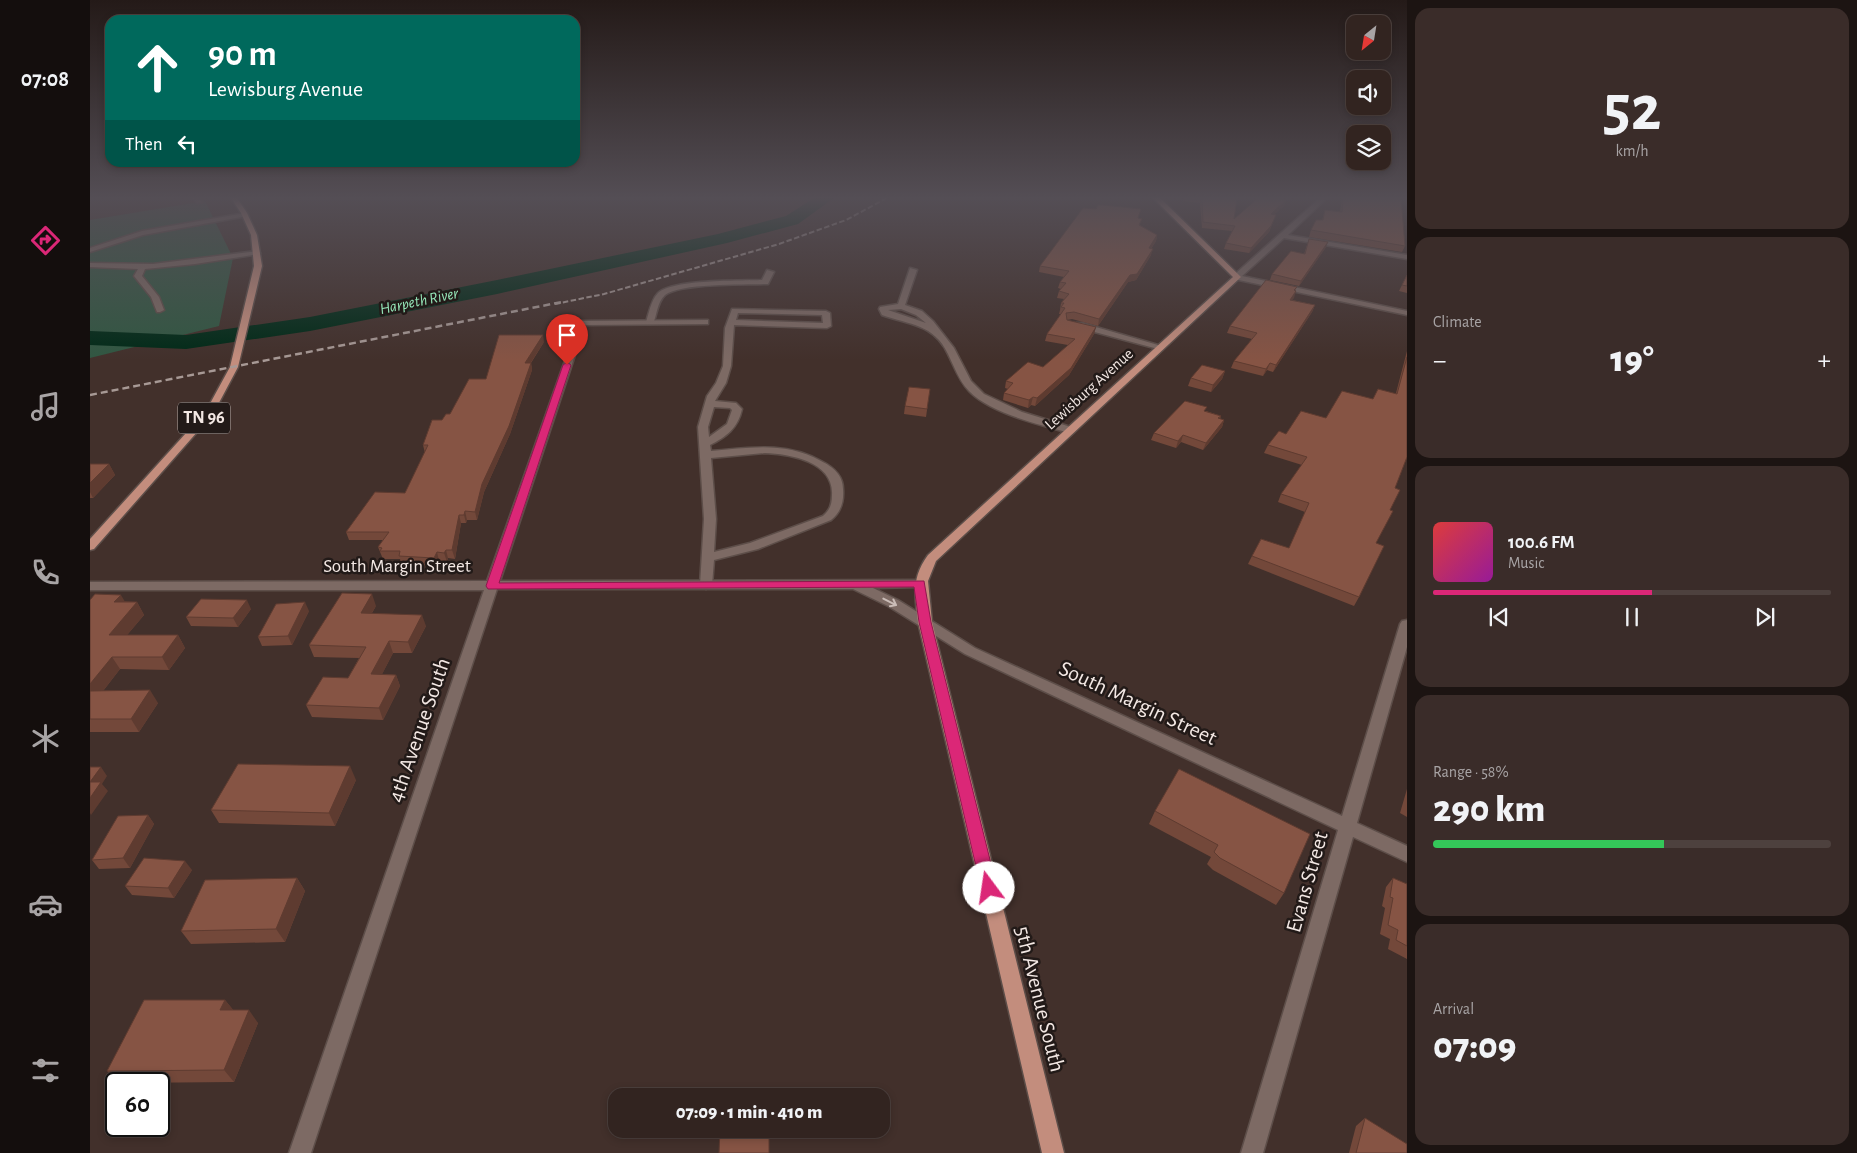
<!DOCTYPE html>
<meta charset="utf-8">
<style>
:root{--surface:#322420;--page:#3a2c29;--text:#f1f3f6;--muted:#a8a4a5;--line:#4d413e;--accent:#db2777}
body{margin:0;font-family:"Alegreya Sans",sans-serif;background:var(--page);color:var(--text);height:100vh;display:flex;flex-direction:column;font-size:19px;white-space:nowrap}
*{box-sizing:border-box;margin:0}
p{font-size:16px;color:var(--muted)}
.icon{flex:none;width:28px;height:28px;fill:none;stroke:currentColor;stroke-width:2;stroke-linecap:round;stroke-linejoin:round}
.map{position:relative;flex:1;overflow:hidden}
.panel{display:flex;flex-direction:column;gap:8px;padding:8px;background:#1c1412;width:450px}
.panel>*{flex:none}
.guide{position:absolute;left:15px;top:15px;width:475px;height:152px;border-radius:15px;box-shadow:0 2px 8px #0003,0 0 0 1px var(--line);background:#00695c;color:#fff;overflow:hidden}
.needle{width:32px;rotate:210deg}
.controls{position:absolute;left:1256px;top:15px;display:grid;gap:10px}
.controls a{display:grid;place-items:center;width:45px;height:45px;border-radius:10px;background:var(--surface);box-shadow:0 2px 8px #0003,0 0 0 1px var(--line);font-size:25px}
.speed{position:absolute;left:15px;top:1072px;display:flex;gap:10px;font-size:25px;font-weight:700;text-align:center}
.speed>*{display:grid;place-content:center;width:65px;height:65px;border-radius:50%;background:var(--surface);box-shadow:0 2px 8px #0003,0 0 0 1px var(--line);line-height:1}
.speed .limit{border:2px solid #111;border-radius:8px;background:#fff;color:#111}
.pin{position:absolute;display:grid;place-items:center;width:42px;height:42px;color:#fff;margin:-51px -21px;border-radius:50% 50% 50% 0;rotate:-45deg;box-shadow:0 0 5px #0007}
.pin .icon{rotate:45deg}
.me{position:absolute;width:55px;margin:-28px;rotate:346deg;stroke-linejoin:round;filter:drop-shadow(0 0 4px #0008)}
.turn{display:flex;align-items:center;gap:18px;height:105px;padding:0 20px;font-size:22px}
.turn .icon{width:65px;height:65px;stroke-width:2.5}
.turn b{display:block;font-size:35px;line-height:42px}
.then{display:flex;align-items:center;height:48px;padding:0 20px;background:#0003;gap:10px;font-size:19px}
.big{font-size:38px;font-weight:800;line-height:1.1}
.panel .widget{flex:1;display:flex;flex-direction:column;justify-content:center;gap:8px;min-width:0;padding:0 18px;border-radius:15px;background:var(--page)}
.panel .dial{align-items:center;gap:0}
.dial b{font-size:65px;line-height:1}
.song{display:flex;align-items:center;gap:15px}
.cover{width:60px;height:60px;border-radius:8px;background:linear-gradient(135deg,hsl(0 70% 55%),hsl(300 70% 35%))}
.played{height:5px;border-radius:2px;background:linear-gradient(90deg,var(--accent) 55%,var(--line) 55%)}
.keys{display:flex;justify-content:space-around;direction:ltr}
.heat{display:flex;justify-content:space-between;align-items:center;font-size:28px;direction:ltr}
.charge{height:8px;border-radius:4px;background:linear-gradient(90deg,#34c759 58%,var(--line) 0)}
.trip{position:absolute;left:518px;top:1088px;width:282px;height:50px;border-radius:15px;background:var(--surface);box-shadow:0 2px 8px #0003,0 0 0 1px var(--line);font-weight:800;line-height:50px;text-align:center}
main{display:flex;flex:1;min-height:0}
.tab-bar{display:flex;flex-direction:column;width:90px;justify-content:space-around;align-items:center;background:#140e0d;color:var(--muted)}
.tab-bar .icon{width:35px;height:35px}
.tab-bar .selected{color:var(--accent)}
.tab-bar b{font-size:22px;color:var(--text)}
.map>svg:first-child{display:block}
.green{fill:#315742}
.lines{fill:none;stroke-linecap:round;stroke-linejoin:round}
.river{fill:#002a17;fill-rule:evenodd}
.lane-casing{stroke:#5d4e49;stroke-width:3}
.street-casing{stroke:#5d4e49;stroke-width:3}
.primary-casing{stroke:#5d4e49;stroke-width:3}
.lane{fill:#7d6a64;fill-rule:evenodd}
.street{fill:#7d6a64;fill-rule:evenodd}
.primary{fill:#c38d7d;fill-rule:evenodd}
.rail-far1{stroke:#a79995;stroke-width:2;stroke-dasharray:5.5 2.5;stroke-linecap:butt}
.rail{stroke:#a79995;stroke-width:2.5;stroke-dasharray:7 4;stroke-linecap:butt}
.wall{fill:#73483a}
.shaded-wall{fill:#5e3b30}
.building{fill:#865444;stroke:#5e3b30}
.oneway{stroke:#cabcb7}
.route{fill:#db2777;stroke:#8e194d}
.labels{text-anchor:middle;dominant-baseline:central;stroke-width:5;stroke-linejoin:round;paint-order:stroke}
.far-water-label{font-size:16px;font-style:italic;fill:#95e6b8;stroke:#221a18}
.far-street-label{font-size:16px;fill:#f3e8e4;stroke:#221a18}
.shield{fill:#221a18;stroke:#b4aaa7;stroke-width:1}
.shield-label{font-size:18px;font-weight:bold;fill:#f3e8e4}
.street-label{font-size:19px;fill:#f3e8e4;stroke:#221a18}
.near-street-label{font-size:22px;fill:#f3e8e4;stroke:#221a18}
</style>
<main>
<nav class="tab-bar">
<b>07:08</b>
<svg class="icon selected" aria-label="directions" viewBox="0 0 24 24"><path d="M12 3l9 9-9 9-9-9zM9 14v-3h6M13 9l2 2-2 2"/></svg>
<svg class="icon" aria-label="music" viewBox="0 0 24 24"><path d="M9 18V5l10-2v13"/><circle cx="6" cy="18" r="3"/><circle cx="16" cy="16" r="3"/></svg>
<svg class="icon" aria-label="phone" viewBox="0 0 24 24"><path d="M5 4h4l2 5-3 2q2 4 5 5l2-3 5 2v4C11 20 4 13 5 4z"/></svg>
<svg class="icon" aria-label="climate" viewBox="0 0 24 24"><path d="M12 3v18M4 7l16 10M4 17L20 7"/></svg>
<svg class="icon" aria-label="car" viewBox="0 0 24 24"><path d="M5 17H2v-5l4-1 3-4h7l3 4 3 1v5h-3M9 17h6M6 11h13"/><circle cx="7" cy="17" r="2"/><circle cx="17" cy="17" r="2"/></svg>
<svg class="icon" aria-label="filters" viewBox="0 0 24 24"><path d="M4 7h16M4 17h16"/><circle cx="9" cy="7" r="2"/><circle cx="15" cy="17" r="2"/></svg>
</nav>
<div class="map">
<svg width="1317" height="1153" viewBox="0 0 1317 1153">
<rect width="100%" height="100%" fill="#42302b"/>
<path class="green" d="M115 201 143 258 129 326 0 358V220Z"/>
<g class="lines">
<path class="river" d="M724 198H744L708 224 637 243 407 294 220 331 96 349 0 345V331L96 335 220 317 407 280 628 234 696 216Z"/>
<g class="lane-casing">
<g id="lane">
<path d="M155 213 157 214V216L53 235 0 252V248L52 231Z"/>
<path d="M167 251 170 253 169 254 105 264 55 269 52 276 69 297 74 310 70 312H67L61 297 44 276 48 269 0 267V263L63 264Z"/>
<path d="M677 270 684 272 678 284H675C654 285 590 283 575 295 567 302 567 315 563 324L556 322C559 313 561 300 568 293 583 279 650 281 672 280Z"/>
<path d="M642 309 736 311 740 313 741 326 737 328 644 325 641 366 636 383 625 401 646 403 652 409C648 428 636 437 620 445L621 451C659 448 695 441 731 461 743 467 753 475 753 489 754 502 751 512 741 520L668 549 624 560 622 585 616 589 610 585 614 519 608 427 617 396 626 383 633 366 635 328ZM648 313 732 315 733 323 646 320ZM624 407 640 408 642 410 637 424 619 437 618 427ZM675 453C701 454 744 462 742 495 742 504 740 510 733 516L660 543 624 552 626 519 621 458Z"/>
<path d="M986 323H992L1075 347 1068 349 986 327Z"/>
</g>
</g>
<g class="street-casing">
<g id="street">
<path d="M102 198H109L112 202 107 203Z"/>
<path d="M1230 198H1237L1198 235 1317 255V259L1194 238 1152 276 1317 311V315L1144 279V275Z"/>
<path d="M820 268 827 270 815 305 832 311 843 321 864 348 881 381 894 394 932 412 984 428V432H976C948 424 900 413 879 391 869 381 864 366 858 354 844 324 820 325 792 315L789 309 790 307 808 304ZM811 309 826 315 836 323 798 310Z"/>
<path d="M615 320H618V324L495 325 410 581 834 580 836 583 834 586 830 587 783 588 808 600 885 648 1252 816 1310 624 1312 621 1317 620V647L1267 823 1317 846V862L1263 837 1173 1153H1151L1248 830 875 654 798 606 763 589H407L221 1153H199L394 590H0V582L397 581 489 321Z"/>
</g>
</g>
<g class="primary-casing">
<g id="primary">
<path d="M141 198H147L157 213 167 235 172 266 148 367 123 414 4 549 0 550V539L116 411 140 367 164 266 161 235 151 213Z"/>
<path d="M1063 198H1070L1151 277 846 561 838 581 842 622 974 1153H952L828 622C825 595 821 578 838 555L1143 277Z"/>
</g>
</g>
<use href="#lane" class="lane"/>
<use href="#street" class="street"/>
<use href="#primary" class="primary"/>
<path class="rail-far1" d="M465 304 514 294 689 244 756 220 797 198"/>
<path class="rail" d="M0 395 472 302"/>
</g>
<g class="wall">
<path d="M1093 198H1147L1144 219 1196 200 1194 206 1184 214 1186 215 1179 232 1159 253 1134 249 1136 243 1142 231 1112 228 1110 203 1093 201Z"/>
<path d="M1252 198H1311L1315 246 1312 252 1219 237 1221 230 1232 220 1235 210 1250 212Z"/>
<path d="M1048 218 1050 225 1067 235 1066 241 1061 249V255L1046 280 1038 282 1008 326 982 319 977 320 1006 327 1004 334 979 375 945 406 941 405 938 408 913 400 914 393 918 389 915 388 916 381 953 367 978 345 955 341 957 334 971 314H969L970 310 971 303 974 299 967 298 969 291 971 289 968 288 970 282 974 277 949 272 950 266Z"/>
<path d="M1219 239 1236 247 1209 286 1180 280 1182 274 1214 254Z"/>
<path d="M1317 275V293L1309 291Z"/>
<path d="M1207 287 1205 291H1206L1202 300 1225 305 1222 312 1183 372 1177 370 1173 376 1141 368 1144 361 1162 339 1137 333 1140 326Z"/>
<path d="M454 342 441 363 442 370 420 434 394 492 387 520H377L376 523H371L365 559 358 558 357 562 349 561 347 566 311 564 310 559H293L288 547 293 540H259L256 532 315 493 335 453 333 445 352 420 360 414 396 379Z"/>
<path d="M1317 351V457L1305 488 1300 510 1286 543 1269 597 1264 606 1158 564 1162 556 1199 548 1215 512 1188 502 1191 494 1212 465 1174 453 1178 445 1196 434 1283 399 1306 393Z"/>
<path d="M1135 371 1132 379 1121 392 1098 386 1101 378Z"/>
<path d="M840 389 836 417 814 414 815 406Z"/>
<path d="M1116 411 1131 416 1130 419 1134 420 1132 427 1113 450 1091 442 1086 448 1061 440 1064 433Z"/>
<path d="M0 464H19L25 475 3 498H0Z"/>
<path d="M0 600 47 602 54 615 37 635H88L95 648 79 670 30 669 13 691 68 703 49 732H0Z"/>
<path d="M286 606 282 613 336 626 322 653H303L292 674 306 675 310 686 293 720 222 717 216 705 258 678 269 658 224 657 219 645Z"/>
<path d="M161 609 148 627 101 626 96 617Z"/>
<path d="M219 611 202 645 172 646 168 637Z"/>
<path d="M1089 769 1194 893 1186 905 1123 870 1117 864 1121 857 1059 824 1065 811Z"/>
<path d="M266 780 245 826 129 823 121 810Z"/>
<path d="M1317 789V817L1310 813Z"/>
<path d="M58 815 64 824 40 868 9 869 2 860Z"/>
<path d="M102 870 84 898 42 895 35 886Z"/>
<path d="M207 878 215 891 195 942 101 944 91 931Z"/>
<path d="M1303 878 1317 884V959L1298 949 1300 939 1290 934 1295 908 1292 906 1296 887Z"/>
<path d="M135 1000 143 1010 168 1023 144 1082 30 1083 17 1071Z"/>
<path d="M1275 1118 1317 1153H1259L1266 1126Z"/>
</g>
<g class="shaded-wall">
<path d="M1196 200 1194 206 1179 219 1181 214Z"/>
<path d="M1181 226 1179 232 1159 253 1161 248Z"/>
<path d="M1067 235 1066 241 1057 254 1059 248Z"/>
<path d="M1238 242 1236 247 1209 286 1211 281 1216 273Z"/>
<path d="M1063 249 1061 255 1046 280 1038 282 1008 326 1009 319 1040 275Z"/>
<path d="M1206 291 1204 298 1197 306 1200 300Z"/>
<path d="M1225 305 1222 312 1183 372 1186 365Z"/>
<path d="M1006 327 1004 334 979 375 945 406 947 398Z"/>
<path d="M453 335 454 342 436 370 435 363Z"/>
<path d="M441 363 442 370 420 434 394 492 387 520 385 512 392 484Z"/>
<path d="M1180 363 1177 370 1173 376 1176 369Z"/>
<path d="M1135 371 1132 379 1121 392 1123 385Z"/>
<path d="M943 397 941 405 938 408 939 400Z"/>
<path d="M1134 420 1132 427 1113 450 1116 443Z"/>
<path d="M1093 435 1091 442 1086 448 1088 441Z"/>
<path d="M19 464 25 475 3 498 0 492V483Z"/>
<path d="M375 511 377 520 376 523 374 515Z"/>
<path d="M369 515 371 523 365 559 362 550Z"/>
<path d="M356 550 358 558 357 562 354 553Z"/>
<path d="M347 552 349 561 347 566 344 558Z"/>
<path d="M282 594 286 606 275 624 271 613Z"/>
<path d="M31 595 38 607 24 602Z"/>
<path d="M157 600 161 609 148 627 143 618Z"/>
<path d="M47 602 54 615 27 647 19 635Z"/>
<path d="M215 602 219 611 202 645 198 636Z"/>
<path d="M332 615 336 626 322 653 318 642Z"/>
<path d="M88 635 95 648 79 670 72 657Z"/>
<path d="M299 641 303 653 286 686 281 674Z"/>
<path d="M22 657 30 669 3 704 0 700V684Z"/>
<path d="M306 675 310 686 293 720 289 708Z"/>
<path d="M60 690 68 703 49 732 41 719Z"/>
<path d="M260 766 266 780 245 826 239 813Z"/>
<path d="M11 767 17 776 12 784 18 791 1 815 0 813V782Z"/>
<path d="M58 815 64 824 40 868 33 858Z"/>
<path d="M95 861 102 870 84 898 78 888Z"/>
<path d="M207 878 215 891 195 942 186 929Z"/>
<path d="M135 1000 145 1012 130 1010Z"/>
<path d="M159 1010 168 1023 144 1082 134 1070Z"/>
</g>
<g class="building">
<path d="M1112 198H1147L1144 219 1168 198H1184L1196 200 1181 214 1186 215 1181 226 1161 248 1136 243 1145 226 1113 222Z"/>
<path d="M1253 198H1311L1315 246 1221 230 1226 220H1233L1235 210 1252 212Z"/>
<path d="M1008 205H1013L1051 209 1048 218 1052 219 1049 225 1067 235 1059 248 1063 249 1047 274 1040 275 1009 319 984 312 976 313 977 320 1006 327 981 368 947 398 943 397 939 400 914 393 923 383 916 381 938 362 953 367 985 339 957 334 975 308 971 307 974 303H971L979 294 969 291 976 283 970 282 979 271 950 266 993 208 1006 209Z"/>
<path d="M1219 239 1238 242 1211 281 1182 274 1201 251 1215 254Z"/>
<path d="M1317 275V286L1312 285Z"/>
<path d="M1176 280 1207 287 1204 290 1206 291 1200 300 1225 305 1186 365 1180 363 1176 369 1144 361 1167 333 1140 326Z"/>
<path d="M409 335H453L435 363H441L419 426 392 484 385 512 375 511 374 515H369L362 550H356L354 553 347 552 344 558 309 556 310 551H290L292 548 288 547 299 532H256L285 492 315 493 338 445H333L342 420H352L356 414H360L379 379H396Z"/>
<path d="M1317 357V457L1305 488 1310 490 1300 510 1303 511 1286 543 1294 546 1269 597 1162 556 1171 539 1199 548 1219 503 1191 494 1217 457 1178 445 1189 431 1196 434 1211 411 1236 418 1252 391 1283 399 1288 389 1307 394Z"/>
<path d="M1112 365 1135 371 1123 385 1101 378Z"/>
<path d="M819 387 840 389 837 409 815 406Z"/>
<path d="M1095 401 1117 407 1114 411 1131 416 1128 418 1134 420 1116 443 1093 435 1088 441 1064 433Z"/>
<path d="M0 464H19L0 483Z"/>
<path d="M252 593 282 594 271 613 332 615 318 642 299 641 281 674 306 675 289 708 216 705 233 677 258 678 276 647 219 645Z"/>
<path d="M5 594 31 595 24 602H47L19 635H88L72 657H22L0 684V600Z"/>
<path d="M111 599 157 600 143 618 96 617Z"/>
<path d="M215 602 198 636 168 637 186 604Z"/>
<path d="M60 690 41 719H0V691Z"/>
<path d="M148 764 260 766 239 813 121 810Z"/>
<path d="M0 767H11L0 782H11L0 798Z"/>
<path d="M1089 769 1220 834 1194 893 1130 858 1124 852 1128 845 1065 811Z"/>
<path d="M58 815 33 858 2 860 28 816Z"/>
<path d="M54 858 95 861 78 888 35 886Z"/>
<path d="M207 878 186 929 91 931 115 880Z"/>
<path d="M1303 878 1317 884V946L1306 940 1308 930 1298 925 1303 898 1300 897Z"/>
<path d="M54 1000H135L130 1010H159L134 1070 17 1071Z"/>
<path d="M1275 1118 1317 1144V1153H1266Z"/>
<path d="M630 1129H679V1153H629Z"/>
</g>
<defs><path id="oneway-shaft" d="M-6 0H5M1.5-3L5.5 0L1.5 3" fill="none" stroke-width="1.6" stroke-linecap="round" stroke-linejoin="round" transform="scale(1.25)"/></defs>
<use class="oneway" href="#oneway-shaft" transform="translate(800 602) rotate(27)"/>
<linearGradient id="sky" x2="0" y2="1"><stop stop-color="#241a18"/><stop offset="0.55" stop-color="#544e55"/><stop offset="1" stop-color="#544e55" stop-opacity="0"/></linearGradient>
<rect width="1317" height="360" fill="url(#sky)"/>
<path class="route" d="M477 362 481 365 409 583 834 581 841 622 907 888 905 893 899 895 893 893 891 888 829 622 824 587 398 589 396 586 473 365Z"/>
<g class="labels">
<g class="far-water-label">
<text transform="translate(329 301) rotate(-12)">Harpeth River</text>
</g>
<g class="far-street-label">
<text transform="translate(999 389) rotate(-42)">Lewisburg Avenue</text>
</g>
<rect class="shield" x="88" y="402.5" width="52" height="31" rx="4"/>
<g class="shield-label">
<text x="114" y="418">TN 96</text>
</g>
<g class="street-label">
<text x="307" y="566">South Margin Street</text>
</g>
<g class="near-street-label">
<text transform="translate(1048 703) rotate(25)">South Margin Street</text>
<text transform="translate(329 730) rotate(-71)">4th Avenue South</text>
<text transform="translate(1217 882) rotate(-74)">Evans Street</text>
<text transform="translate(950 999) rotate(76)">5th Avenue South</text>
</g>
</g>
</svg>
<div class="controls">
<a><svg class="needle" viewBox="-14 -14 28 28"><path d="M0-13l5 13h-10z" fill="#e53935"/><path d="M0 13l5-13h-10z" fill="#a8a4a5"/></svg></a>
<a><svg class="icon" aria-label="sound" viewBox="0 0 24 24"><path d="M4 9h4l5-4v14l-5-4H4zM17 9q2 3 0 6"/></svg></a>
<a><svg class="icon" aria-label="layers" viewBox="0 0 24 24"><path d="M12 4l9 5-9 5-9-5zM3 14l9 5 9-5"/></svg></a>
</div>
<div class="speed"><div class="limit">60</div></div>
<div class="pin" style="left:477px;top:365px;background:#d93025"><svg class="icon" aria-label="arrive" viewBox="0 0 24 24"><path d="M6 21V4h12l-3 4 3 4H6"/></svg></div>
<svg class="me" style="left:899px;top:888px" viewBox="-20 -20 40 40"><circle r="19" fill="#fff"/><path d="M0-13L10 11 0 6-10 11z" fill="#db2777"/></svg>
<div class="trip">07:09 · 1 min · 410 m</div>
<div class="guide">
<div class="turn"><svg class="icon" aria-label="ahead" viewBox="0 0 24 24"><path d="M12 20V5M6 11l6-6 6 6"/></svg><div><b>90 m</b>Lewisburg Avenue</div></div>
<div class="then">Then<svg class="icon" aria-label="left" viewBox="0 0 24 24"><path d="M17 20v-9H6M10 6l-5 5 5 5"/></svg></div>
</div>
</div>
<section class="panel">
<div class="widget dial"><b>52</b><p>km/h</p></div>
<div class="widget"><p>Climate</p>
<div class="heat"><a>−</a><b class="big">19°</b><a>+</a></div>
</div>
<div class="widget">
<div class="song"><i class="cover"></i><div><b>100.6 FM</b><p>Music</p></div></div>
<div class="played"></div>
<div class="keys"><svg class="icon" aria-label="previous" viewBox="0 0 24 24"><path d="M18 5L8 12l10 7zM5 5v14"/></svg><svg class="icon" aria-label="pause" viewBox="0 0 24 24"><path d="M8 5v14M16 5v14"/></svg><svg class="icon" aria-label="next" viewBox="0 0 24 24"><path d="M6 5l10 7-10 7zM19 5v14"/></svg></div>
</div>
<div class="widget"><p>Range · 58%</p><b class="big">290 km</b><div class="charge"></div></div>
<div class="widget"><p>Arrival</p><b class="big">07:09</b></div>
</section>
</main>
